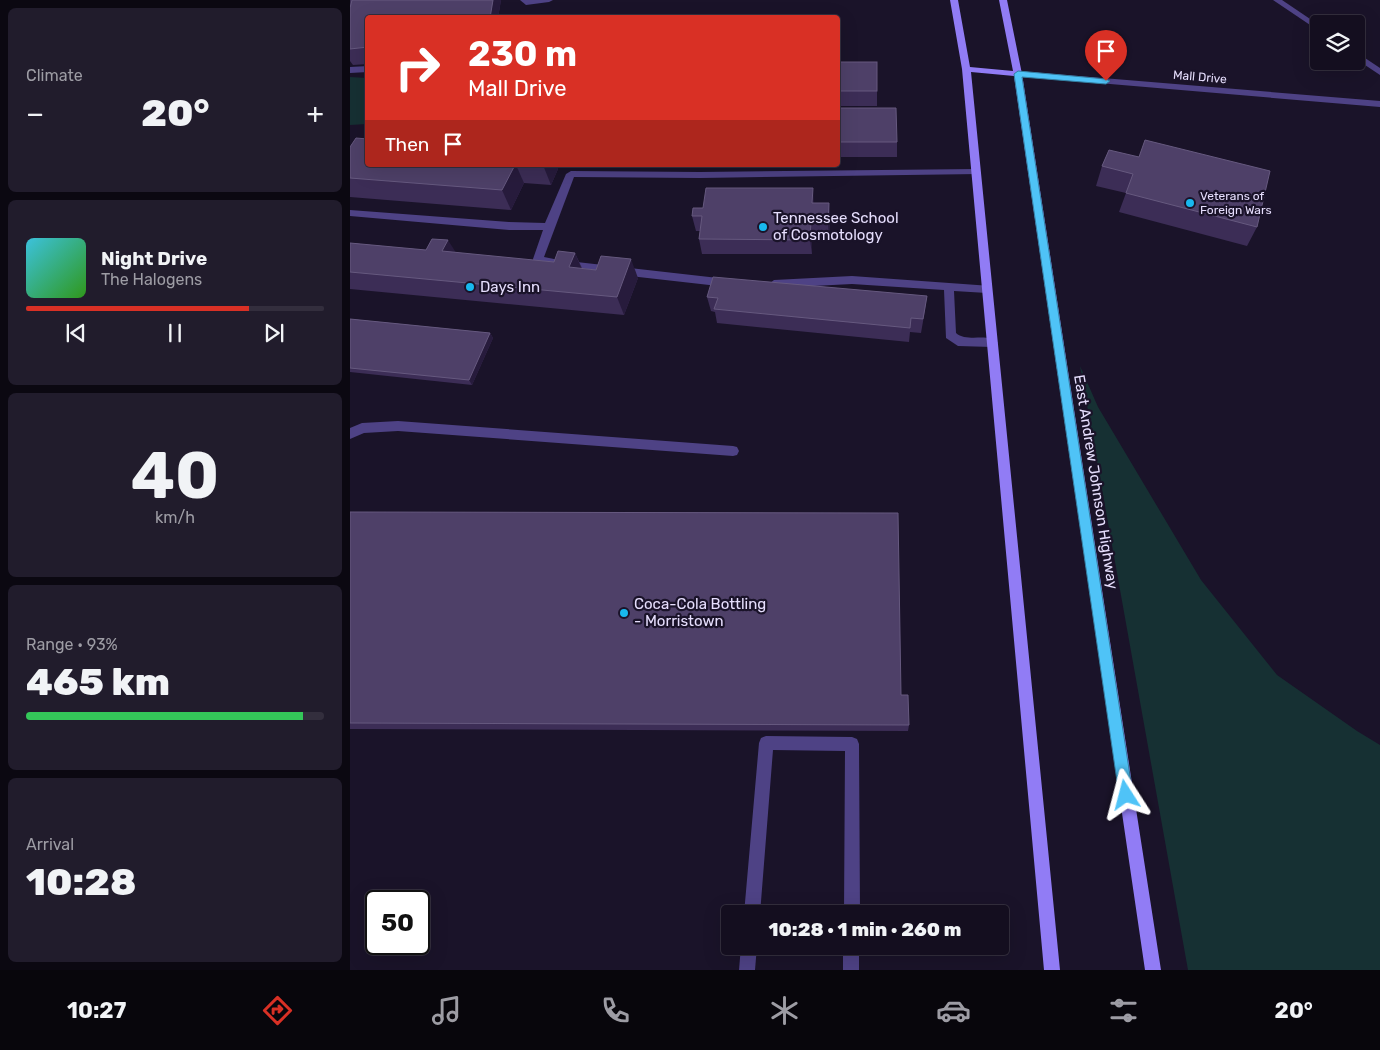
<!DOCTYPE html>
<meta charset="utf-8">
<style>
:root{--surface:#140e1f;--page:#211c2c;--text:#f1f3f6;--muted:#9d9ca4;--line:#332e3d;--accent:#d93025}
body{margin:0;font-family:Rubik,sans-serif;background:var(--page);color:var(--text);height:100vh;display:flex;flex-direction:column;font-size:19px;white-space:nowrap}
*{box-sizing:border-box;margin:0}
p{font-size:16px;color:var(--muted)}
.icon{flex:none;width:28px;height:28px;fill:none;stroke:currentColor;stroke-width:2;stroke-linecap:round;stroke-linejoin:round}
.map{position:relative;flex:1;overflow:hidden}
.panel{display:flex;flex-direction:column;gap:8px;padding:8px;background:#0b0811;width:350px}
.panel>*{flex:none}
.hud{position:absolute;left:15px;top:15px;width:475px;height:152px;border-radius:5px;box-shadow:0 5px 20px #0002,0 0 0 1px var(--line);background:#d93025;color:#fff;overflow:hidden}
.tools{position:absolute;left:960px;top:15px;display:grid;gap:10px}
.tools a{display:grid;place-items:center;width:55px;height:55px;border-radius:5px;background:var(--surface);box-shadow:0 5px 20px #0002,0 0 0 1px var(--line);font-size:25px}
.speed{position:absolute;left:15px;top:890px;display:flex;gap:10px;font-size:25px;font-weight:700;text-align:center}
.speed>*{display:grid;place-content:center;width:65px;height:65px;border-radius:50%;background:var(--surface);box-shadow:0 5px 20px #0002,0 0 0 1px var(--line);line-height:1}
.speed .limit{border:2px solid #111;border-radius:8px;background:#fff;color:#111}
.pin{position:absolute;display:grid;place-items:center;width:42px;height:42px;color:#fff;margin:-51px -21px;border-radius:50% 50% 50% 0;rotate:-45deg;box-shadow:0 0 5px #0007}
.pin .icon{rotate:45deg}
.me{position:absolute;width:55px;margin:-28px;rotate:351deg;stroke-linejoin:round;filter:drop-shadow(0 0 4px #0008)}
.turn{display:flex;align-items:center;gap:18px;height:105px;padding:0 20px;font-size:22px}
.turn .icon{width:65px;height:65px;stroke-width:2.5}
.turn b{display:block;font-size:35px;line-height:42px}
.then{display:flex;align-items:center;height:48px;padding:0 20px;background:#0003;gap:10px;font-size:19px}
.big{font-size:38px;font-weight:800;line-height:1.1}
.panel .widget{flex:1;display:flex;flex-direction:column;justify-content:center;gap:8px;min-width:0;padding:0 18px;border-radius:8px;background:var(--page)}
.panel .dial{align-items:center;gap:0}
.dial b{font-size:65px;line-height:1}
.song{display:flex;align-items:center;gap:15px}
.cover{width:60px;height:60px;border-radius:8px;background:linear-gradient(135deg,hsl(190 70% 55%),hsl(110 70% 35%))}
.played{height:5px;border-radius:2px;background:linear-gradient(90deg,var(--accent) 75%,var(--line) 75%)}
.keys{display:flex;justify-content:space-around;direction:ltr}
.heat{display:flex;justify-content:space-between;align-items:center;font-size:28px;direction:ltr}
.charge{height:8px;border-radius:4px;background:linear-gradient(90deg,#34c759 93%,var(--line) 0)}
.trip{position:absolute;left:371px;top:905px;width:288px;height:50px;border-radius:5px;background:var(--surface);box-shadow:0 5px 20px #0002,0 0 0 1px var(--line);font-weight:800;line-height:50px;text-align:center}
.dock{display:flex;height:80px;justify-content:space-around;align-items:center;background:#08060c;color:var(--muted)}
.dock .icon{width:35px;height:35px}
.dock .active{color:var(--accent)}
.dock b{font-size:22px;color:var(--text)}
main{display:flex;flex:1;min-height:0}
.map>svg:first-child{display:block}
.green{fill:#163033}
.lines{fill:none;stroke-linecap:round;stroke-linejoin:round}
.service{fill:#4e4285;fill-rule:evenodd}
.minor{fill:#4e4285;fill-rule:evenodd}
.secondary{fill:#917cf5;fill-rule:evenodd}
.wall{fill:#3c2d56}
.shaded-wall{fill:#271b3c}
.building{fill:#4e4068;stroke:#66597f}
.route{fill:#4fc3f7;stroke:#337fa1}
.poi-dot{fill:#18b8ee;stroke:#1a1329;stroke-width:2}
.labels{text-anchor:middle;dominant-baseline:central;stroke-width:4.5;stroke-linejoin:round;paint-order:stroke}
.far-street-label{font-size:12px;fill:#e6defd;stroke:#1a1329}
.far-poi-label{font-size:12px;fill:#e6defd;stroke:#1a1329;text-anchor:start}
.poi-label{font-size:15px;fill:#e6defd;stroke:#1a1329;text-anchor:start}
.street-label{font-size:15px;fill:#e6defd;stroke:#1a1329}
</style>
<main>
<section class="panel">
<div class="widget"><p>Climate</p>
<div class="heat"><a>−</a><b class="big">20°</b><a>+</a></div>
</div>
<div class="widget">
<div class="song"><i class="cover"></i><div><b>Night Drive</b><p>The Halogens</p></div></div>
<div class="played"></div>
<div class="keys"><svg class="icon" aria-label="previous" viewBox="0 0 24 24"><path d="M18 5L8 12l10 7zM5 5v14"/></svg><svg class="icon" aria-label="pause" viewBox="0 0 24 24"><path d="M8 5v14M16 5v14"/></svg><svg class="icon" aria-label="next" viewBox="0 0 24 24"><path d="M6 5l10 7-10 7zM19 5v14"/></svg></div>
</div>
<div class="widget dial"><b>40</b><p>km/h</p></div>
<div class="widget"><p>Range · 93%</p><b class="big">465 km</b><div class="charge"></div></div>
<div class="widget"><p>Arrival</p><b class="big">10:28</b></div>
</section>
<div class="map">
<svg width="1030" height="970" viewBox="0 0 1030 970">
<rect width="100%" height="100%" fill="#1a1329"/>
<g class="green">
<path d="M0 77 17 78V124L0 125Z"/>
<path d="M730 366 748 407 851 580 927 675 1007 731 1030 745V970H838Z"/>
</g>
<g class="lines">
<g class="service">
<path d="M170 0H203L199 2 176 5Z"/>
<path d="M18 66V72L0 73V67Z"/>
<path d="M626 169 629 170V174L350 178 224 177 194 257 209 260 377 279 382 283 377 287 209 268 184 262 183 259 193 230H159L0 216V210L159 222 195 223 216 174 221 171 350 172Z"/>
<path d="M502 276 641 286 642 289 641 292 637 293 604 291 606 333C617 343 640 332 648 343L642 347 608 346 596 338 594 290 502 284 424 288 419 284 424 280Z"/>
<path d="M48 421 383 446 387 447 389 451 387 455 383 456 48 431 14 433 0 439V428L12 423Z"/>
<path d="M416 736 502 737 507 739 509 744 510 914H494L495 751 423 750 410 914H394L409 743 411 738Z"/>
<path d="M391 946H407L405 970H389Z"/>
<rect x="493" y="946" width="16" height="24"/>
</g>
<g class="minor">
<path d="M923 0H932L969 25V31Z"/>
<path d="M1006 52 1030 68V75L1006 59Z"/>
<path d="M668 71 1030 101V107L665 76V72Z"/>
</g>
<path class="secondary" d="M600 0H608L620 67 663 71 649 0H657L672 74 811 970H795L664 76 621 72 710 970H694L612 69Z"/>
</g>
<g class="wall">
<path d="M0 0H151L148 18H18V64L3 65 0 61Z"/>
<path d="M488 62H527V106H488V108L547 142V157H488Z"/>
<path d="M0 147 18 165H207L208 169 201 185 174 183 161 210 0 197Z"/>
<path d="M759 150 907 227 897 246 769 212 776 193 746 186 752 166Z"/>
<path d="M464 203H479L480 218 479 238H462V254H352L349 239 350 231H346L342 216Z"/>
<path d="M0 243 204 262 225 253 232 268 288 278 274 315 0 289Z"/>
<path d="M577 296 575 310 571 333 560 332 559 342 367 323 365 312 361 311 357 297Z"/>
<path d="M0 319 140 333 143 338 122 385 0 372Z"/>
<path d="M0 512 551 695 559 725 558 731 0 729Z"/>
</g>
<g class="shaded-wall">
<path d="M143 0H151L148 18H140Z"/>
<path d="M165 165H166L174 183 161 210 152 190Z"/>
<path d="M193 165H207L208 169 201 185Z"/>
<path d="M463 188 464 203H462Z"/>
<path d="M479 203 480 218 479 238 478 223Z"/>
<path d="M461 223 462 238V254L460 240Z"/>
<path d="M98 240 110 259 92 251Z"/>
<path d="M225 253 233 272 219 267Z"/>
<path d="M281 259 288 278 274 315 267 297Z"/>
<path d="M140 333 143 338 122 385 119 380Z"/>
</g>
<g class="building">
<path d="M2 0H143L140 18H18V47L0 49V8Z"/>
<rect x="488" y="62" width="39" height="29"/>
<path d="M488 99V108H546L547 142H488Z"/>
<path d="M6 138 18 139V165H165L152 190 0 178V147Z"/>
<path d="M795 140 920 171 907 227 776 193 783 174 752 166 759 150 789 157Z"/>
<path d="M356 188H463L462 203H479L478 223H461L460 240 349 239 352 216H342L343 208H353Z"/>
<path d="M82 239 98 240 92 251 204 262 208 251 225 253 219 267 246 270 251 256 281 259 267 297 0 272V243L76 250Z"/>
<path d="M363 277 577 296 573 319 561 318 560 328 364 309 368 298 357 297Z"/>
<path d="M0 319 140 333 119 380 0 368Z"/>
<path d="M0 512 548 513 551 695H558L559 725 0 723Z"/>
</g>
<path class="route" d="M668 71 756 79 760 81 756 84 672 77 783 795 781 800 776 802 771 800 769 795 664 74Z"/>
<g class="poi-dot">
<circle cx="840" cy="203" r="5"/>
<circle cx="413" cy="227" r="5"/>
<circle cx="120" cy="287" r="5"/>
<circle cx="274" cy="613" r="5"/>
</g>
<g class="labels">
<g class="far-street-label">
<text transform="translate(850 77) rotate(5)">Mall Drive</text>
</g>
<g class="far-poi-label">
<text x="850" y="196">Veterans of<tspan x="850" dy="14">Foreign Wars</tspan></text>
</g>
<g class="poi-label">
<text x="423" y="218">Tennessee School<tspan x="423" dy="17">of Cosmotology</tspan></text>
<text x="130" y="287">Days Inn</text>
<text x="284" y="604">Coca-Cola Bottling<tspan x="284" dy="17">- Morristown</tspan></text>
</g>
<g class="street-label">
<text transform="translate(746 482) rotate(81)">East Andrew Johnson Highway</text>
</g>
</g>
</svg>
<div class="tools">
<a><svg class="icon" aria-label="layers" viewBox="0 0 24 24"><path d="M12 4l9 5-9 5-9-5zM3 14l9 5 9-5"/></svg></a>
</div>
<div class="speed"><div class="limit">50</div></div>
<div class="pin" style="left:756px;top:81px;background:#d93025"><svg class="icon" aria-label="arrive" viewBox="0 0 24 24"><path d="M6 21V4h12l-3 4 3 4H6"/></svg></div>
<svg class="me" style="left:776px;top:795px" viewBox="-20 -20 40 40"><path d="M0-17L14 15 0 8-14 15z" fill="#4fc3f7" stroke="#fff" stroke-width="4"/></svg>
<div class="trip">10:28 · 1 min · 260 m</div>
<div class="hud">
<div class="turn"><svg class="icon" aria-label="right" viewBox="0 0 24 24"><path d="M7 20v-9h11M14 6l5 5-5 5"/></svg><div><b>230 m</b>Mall Drive</div></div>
<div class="then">Then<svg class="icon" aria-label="arrive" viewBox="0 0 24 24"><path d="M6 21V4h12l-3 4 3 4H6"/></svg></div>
</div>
</div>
</main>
<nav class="dock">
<b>10:27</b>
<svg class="icon active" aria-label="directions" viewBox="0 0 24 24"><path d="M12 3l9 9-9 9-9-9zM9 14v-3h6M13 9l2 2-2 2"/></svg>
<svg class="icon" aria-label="music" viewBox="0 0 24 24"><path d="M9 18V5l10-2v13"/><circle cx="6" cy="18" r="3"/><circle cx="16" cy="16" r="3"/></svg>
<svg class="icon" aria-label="phone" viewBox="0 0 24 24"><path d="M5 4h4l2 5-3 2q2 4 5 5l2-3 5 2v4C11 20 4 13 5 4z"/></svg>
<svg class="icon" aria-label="climate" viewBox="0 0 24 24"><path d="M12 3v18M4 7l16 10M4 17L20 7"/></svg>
<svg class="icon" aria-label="car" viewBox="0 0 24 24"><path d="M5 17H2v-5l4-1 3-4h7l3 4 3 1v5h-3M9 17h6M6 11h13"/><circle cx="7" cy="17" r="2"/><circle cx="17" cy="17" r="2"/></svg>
<svg class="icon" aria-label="filters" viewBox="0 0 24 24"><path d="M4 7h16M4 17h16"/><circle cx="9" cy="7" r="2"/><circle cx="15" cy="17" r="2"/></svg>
<b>20°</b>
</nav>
